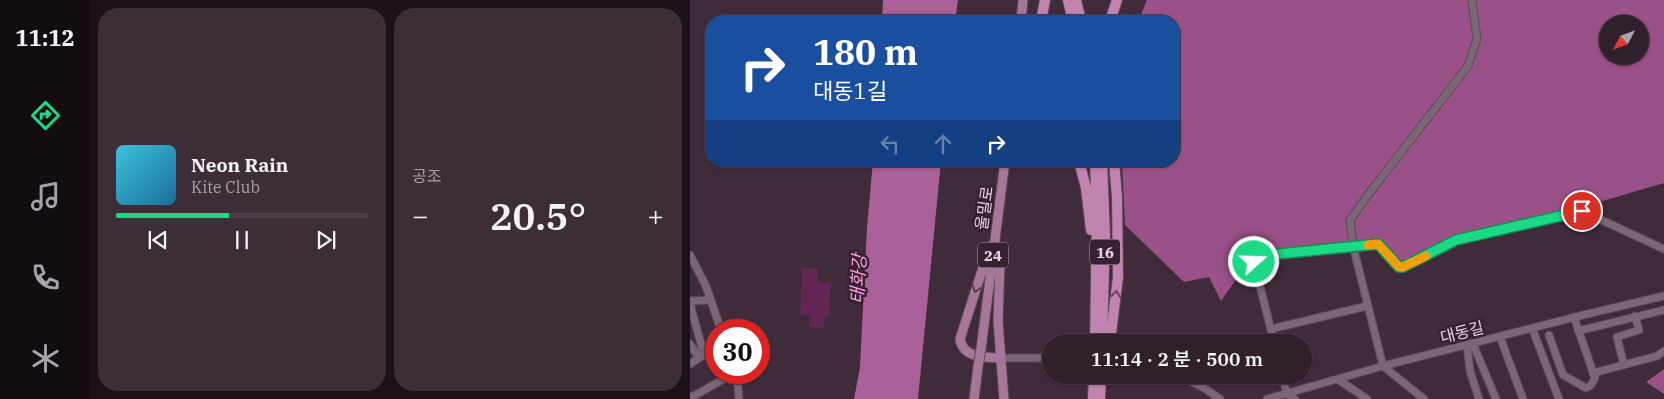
<!DOCTYPE html>
<html lang="ko">
<meta charset="utf-8">
<style>
:root{--surface:#30202c;--page:#3c2d38;--text:#f1f3f6;--muted:#a8a3a9;--line:#4b3e48;--accent:#1cd988}
body{margin:0;font-family:"IBM Plex Serif","Noto Sans KR",serif;background:var(--page);color:var(--text);height:100vh;display:flex;flex-direction:column;font-size:19px;white-space:nowrap}
*{box-sizing:border-box;margin:0}
p{font-size:16px;color:var(--muted)}
.icon{flex:none;width:28px;height:28px;fill:none;stroke:currentColor;stroke-width:2;stroke-linecap:round;stroke-linejoin:round}
.map{position:relative;flex:1;overflow:hidden}
.sheet{display:flex;flex-direction:column;gap:8px;padding:8px;background:#1a1218;width:600px}
.sheet>*{flex:none}
.hud{position:absolute;left:15px;top:15px;width:475px;height:152px;border-radius:20px;box-shadow:0 1px 4px #0004,0 0 0 1px var(--line);background:#1a4fa0;color:#fff;overflow:hidden}
.needle{width:32px;rotate:229deg}
.tools{position:absolute;left:909px;top:15px;display:grid;gap:10px}
.tools a{display:grid;place-items:center;width:50px;height:50px;border-radius:50%;background:var(--surface);box-shadow:0 1px 4px #0004,0 0 0 1px var(--line);font-size:25px}
.speed{position:absolute;left:15px;top:319px;display:flex;gap:10px;font-size:25px;font-weight:700;text-align:center}
.speed>*{display:grid;place-content:center;width:65px;height:65px;border-radius:50%;background:var(--surface);box-shadow:0 1px 4px #0004,0 0 0 1px var(--line);line-height:1}
.speed .limit{border:8px solid #d22;background:#fff;color:#111}
.pin{position:absolute;display:grid;place-items:center;width:42px;height:42px;color:#fff;margin:-21px;border:2px solid #fff;border-radius:50%;box-shadow:0 1px 5px #0007}
.me{position:absolute;width:55px;margin:-28px;rotate:70deg;stroke-linejoin:round;filter:drop-shadow(0 0 4px #0008)}
.turn{display:flex;align-items:center;gap:18px;height:105px;padding:0 25px;font-size:22px}
.turn .icon{width:65px;height:65px;stroke-width:2.5}
.turn b{display:block;font-size:35px;line-height:42px}
.lanes{display:flex;align-items:center;height:48px;padding:0 25px;background:#0003;justify-content:center;gap:25px;direction:ltr}
.lanes .off{opacity:.35}
.big{font-size:38px;font-weight:600;line-height:1.1}
.sheet .card{flex:1;display:flex;flex-direction:column;justify-content:center;gap:8px;min-width:0;padding:0 18px;border-radius:20px;background:var(--page)}
.song{display:flex;align-items:center;gap:15px}
.cover{width:60px;height:60px;border-radius:8px;background:linear-gradient(135deg,hsl(190 70% 55%),hsl(200 70% 35%))}
.played{height:5px;border-radius:2px;background:linear-gradient(90deg,var(--accent) 45%,var(--line) 45%)}
.keys{display:flex;justify-content:space-around;direction:ltr}
.heat{display:flex;justify-content:space-between;align-items:center;font-size:28px;direction:ltr}
.sheet .tiles{flex:1;display:grid;gap:8px;grid-template-columns:repeat(2,1fr)}
.trip{position:absolute;left:352px;top:334px;width:270px;height:50px;border-radius:25px;background:var(--surface);box-shadow:0 1px 4px #0004,0 0 0 1px var(--line);font-weight:600;line-height:50px;text-align:center}
main{display:flex;flex:1;min-height:0}
.menu{display:flex;flex-direction:column;width:90px;justify-content:space-around;align-items:center;background:#130d12;color:var(--muted)}
.menu .icon{width:35px;height:35px}
.menu .active{color:var(--accent)}
.menu b{font-size:22px;color:var(--text)}
.map>svg:first-child{display:block}
.green{fill:#632655}
.forest{fill:#995187;fill-rule:evenodd}
.water{fill:#aa6197}
.lines{fill:none;stroke-linecap:round;stroke-linejoin:round}
.minor-casing{stroke:#5b4a56;stroke-width:9}
.major-casing{stroke:#5b4a56;stroke-width:11}
.highway-casing{stroke:#5b4a56;stroke-width:12}
.minor{stroke:#7c6575;stroke-width:7}
.major{stroke:#a67798;stroke-width:9}
.highway{stroke:#c283b0;stroke-width:10}
.major-bridge-casing{stroke:#5b4a56;stroke-width:11;stroke-linecap:butt}
.major-bridge{stroke:#a67798;stroke-width:9}
.oneway{stroke:#573b4f}
.oneway2{stroke:#66435d}
.route-casing{stroke:#128d58;stroke-width:12}
.route{stroke:#1cd988;stroke-width:9}
.slow{stroke:#f59e0b;stroke-width:9}
.labels{text-anchor:middle;dominant-baseline:central;stroke-width:5;stroke-linejoin:round;paint-order:stroke}
.shield{fill:#352130;stroke:#afa0aa;stroke-width:1}
.shield-label{font-size:15px;font-weight:bold;fill:#e3d6df}
.street-label{font-size:16px;fill:#e3d6df;stroke:#352130}
.water-label{font-size:18px;font-style:italic;fill:#fe9be4;stroke:#352130}
</style>
<main>
<nav class="menu">
<b>11:12</b>
<svg class="icon active" aria-label="directions" viewBox="0 0 24 24"><path d="M12 3l9 9-9 9-9-9zM9 14v-3h6M13 9l2 2-2 2"/></svg>
<svg class="icon" aria-label="music" viewBox="0 0 24 24"><path d="M9 18V5l10-2v13"/><circle cx="6" cy="18" r="3"/><circle cx="16" cy="16" r="3"/></svg>
<svg class="icon" aria-label="phone" viewBox="0 0 24 24"><path d="M5 4h4l2 5-3 2q2 4 5 5l2-3 5 2v4C11 20 4 13 5 4z"/></svg>
<svg class="icon" aria-label="climate" viewBox="0 0 24 24"><path d="M12 3v18M4 7l16 10M4 17L20 7"/></svg>
</nav>
<section class="sheet">
<div class="tiles">
<div class="card">
<div class="song"><i class="cover"></i><div><b>Neon Rain</b><p>Kite Club</p></div></div>
<div class="played"></div>
<div class="keys"><svg class="icon" aria-label="previous" viewBox="0 0 24 24"><path d="M18 5L8 12l10 7zM5 5v14"/></svg><svg class="icon" aria-label="pause" viewBox="0 0 24 24"><path d="M8 5v14M16 5v14"/></svg><svg class="icon" aria-label="next" viewBox="0 0 24 24"><path d="M6 5l10 7-10 7zM19 5v14"/></svg></div>
</div>
<div class="card"><p>공조</p>
<div class="heat"><a>−</a><b class="big">20.5°</b><a>+</a></div>
</div>
</div>
</section>
<div class="map">
<svg width="974" height="399" viewBox="0 0 974 399">
<rect width="100%" height="100%" fill="#402b3a"/>
<path class="green" d="M112 268 128 269 127 282 141 283 139 316H135L134 328 119 327 120 315 110 314Z"/>
<g class="forest">
<path d="M457 0H974V183L909 202 764 237 712 264 689 240 564 254 531 301 519 277 494 282 435 225 432 161H484V21H448ZM918 24H950V56H918Z"/>
<path d="M974 369V394L956 382Z"/>
</g>
<g class="water">
<path d="M193 0H268L265 21H192Z"/>
<path d="M183 161H251L228 399H164L170 367 177 227Z"/>
</g>
<g class="lines">
<g class="minor-casing">
<g id="minor">
<path d="M0 255 16 286 31 330"/>
<path d="M0 301 21 300"/>
<path d="M0 304 14 355"/>
<path d="M842 328 869 399"/>
<path d="M581 329 677 306"/>
<path d="M888 331 974 310"/>
<path d="M859 335 873 375 896 388 901 385 905 378 884 317"/>
<path d="M810 337 833 399"/>
<path d="M584 342 564 262 565 258 568 257 688 244 709 267H713L766 240 892 211 974 249"/>
<path d="M0 344 9 358"/>
<path d="M783 344 806 399"/>
<path d="M777 345 780 371 789 399"/>
<path d="M310 358H361"/>
<path d="M0 364 26 347"/>
<path d="M934 365 927 337 949 330 945 316"/>
<path d="M44 372 48 387 49 399"/>
<path d="M903 373 967 356 974 351"/>
<path d="M488 375 514 388 530 399"/>
<path d="M592 375 597 394 605 399"/>
<path d="M649 380 677 399"/>
<path d="M0 396 2 397 44 373"/>
<path d="M577 399 693 366 893 315 974 296"/>
<path d="M734 399 693 366 663 246 660 220 684 187 778 66 787 39 782 0"/>
</g>
</g>
<g class="major-casing">
<g id="major">
<path d="M331 21 333 0"/>
<path d="M300 246 270 339C273 358 294 357 310 358"/>
<path d="M304 246 309 257 310 264 308 321 314 399"/>
<path d="M291 349 315 161"/>
<path d="M284 399 288 367"/>
</g>
</g>
<g class="highway-casing">
<g id="highway">
<path d="M378 0 383 21"/>
<path d="M386 0 391 21"/>
<path d="M351 21 355 0"/>
<path d="M420 21 427 0"/>
<path d="M389 161 396 188 401 230"/>
<path d="M405 161 407 215 405 342"/>
<path d="M412 161 415 235 412 342"/>
<path d="M420 342 428 277 427 197 424 161"/>
<path d="M403 399 404 375"/>
<path d="M410 399 411 375"/>
</g>
</g>
<use href="#minor" class="minor"/>
<use href="#major" class="major"/>
<use href="#highway" class="highway"/>
<g class="major-bridge-casing">
<path id="major-bridge" d="M288 367 291 349"/>
</g>
<use href="#major-bridge" class="major-bridge"/>
</g>
<defs><path id="oneway-chevron" d="M-2-3.5L2.5 0L-2 3.5" fill="none" stroke-width="1.6" stroke-linecap="round" stroke-linejoin="round" transform="scale(1.25)"/></defs>
<use class="oneway" href="#oneway-chevron" transform="translate(286 289) rotate(108)"/>
<use class="oneway2" href="#oneway-chevron" transform="translate(426 294) rotate(-83)"/>
<g class="lines">
<g class="route-casing">
<path id="route" d="M564 262 565 258 568 256 688 244 709 267H713L766 240 892 211"/>
</g>
<use href="#route" class="route"/>
<path class="slow" d="M678 245 688 244 709 267H713L736 256"/>
</g>
<g class="labels">
<g class="shield">
<rect x="400" y="239.5" width="30" height="25" rx="4"/>
<rect x="288" y="242.5" width="30" height="25" rx="4"/>
</g>
<g class="shield-label">
<text x="415" y="252">16</text>
<text x="303" y="255">24</text>
</g>
<g class="street-label">
<text transform="translate(294 208) rotate(-82)">울밀로</text>
<text transform="translate(772 332) rotate(-14)">대동길</text>
</g>
<g class="water-label">
<text transform="translate(168 279) rotate(-87)">태화강</text>
</g>
</g>
</svg>
<div class="tools">
<a><svg class="needle" viewBox="-14 -14 28 28"><path d="M0-13l5 13h-10z" fill="#e53935"/><path d="M0 13l5-13h-10z" fill="#a8a3a9"/></svg></a>
</div>
<div class="speed"><div class="limit">30</div></div>
<div class="pin" style="left:892px;top:211px;background:#d93025"><svg class="icon" aria-label="arrive" viewBox="0 0 24 24"><path d="M6 21V4h12l-3 4 3 4H6"/></svg></div>
<svg class="me" style="left:564px;top:262px" viewBox="-20 -20 40 40"><circle r="17" fill="#1cd988" stroke="#fff" stroke-width="3"/><path d="M0-11L8 9 0 5-8 9z" fill="#fff"/></svg>
<div class="trip">11:14 · 2 분 · 500 m</div>
<div class="hud">
<div class="turn"><svg class="icon" aria-label="right" viewBox="0 0 24 24"><path d="M7 20v-9h11M14 6l5 5-5 5"/></svg><div><b>180 m</b>대동1길</div></div>
<div class="lanes"><svg class="icon off" aria-label="left" viewBox="0 0 24 24"><path d="M17 20v-9H6M10 6l-5 5 5 5"/></svg><svg class="icon off" aria-label="ahead" viewBox="0 0 24 24"><path d="M12 20V5M6 11l6-6 6 6"/></svg><svg class="icon" aria-label="right" viewBox="0 0 24 24"><path d="M7 20v-9h11M14 6l5 5-5 5"/></svg></div>
</div>
</div>
</main>
